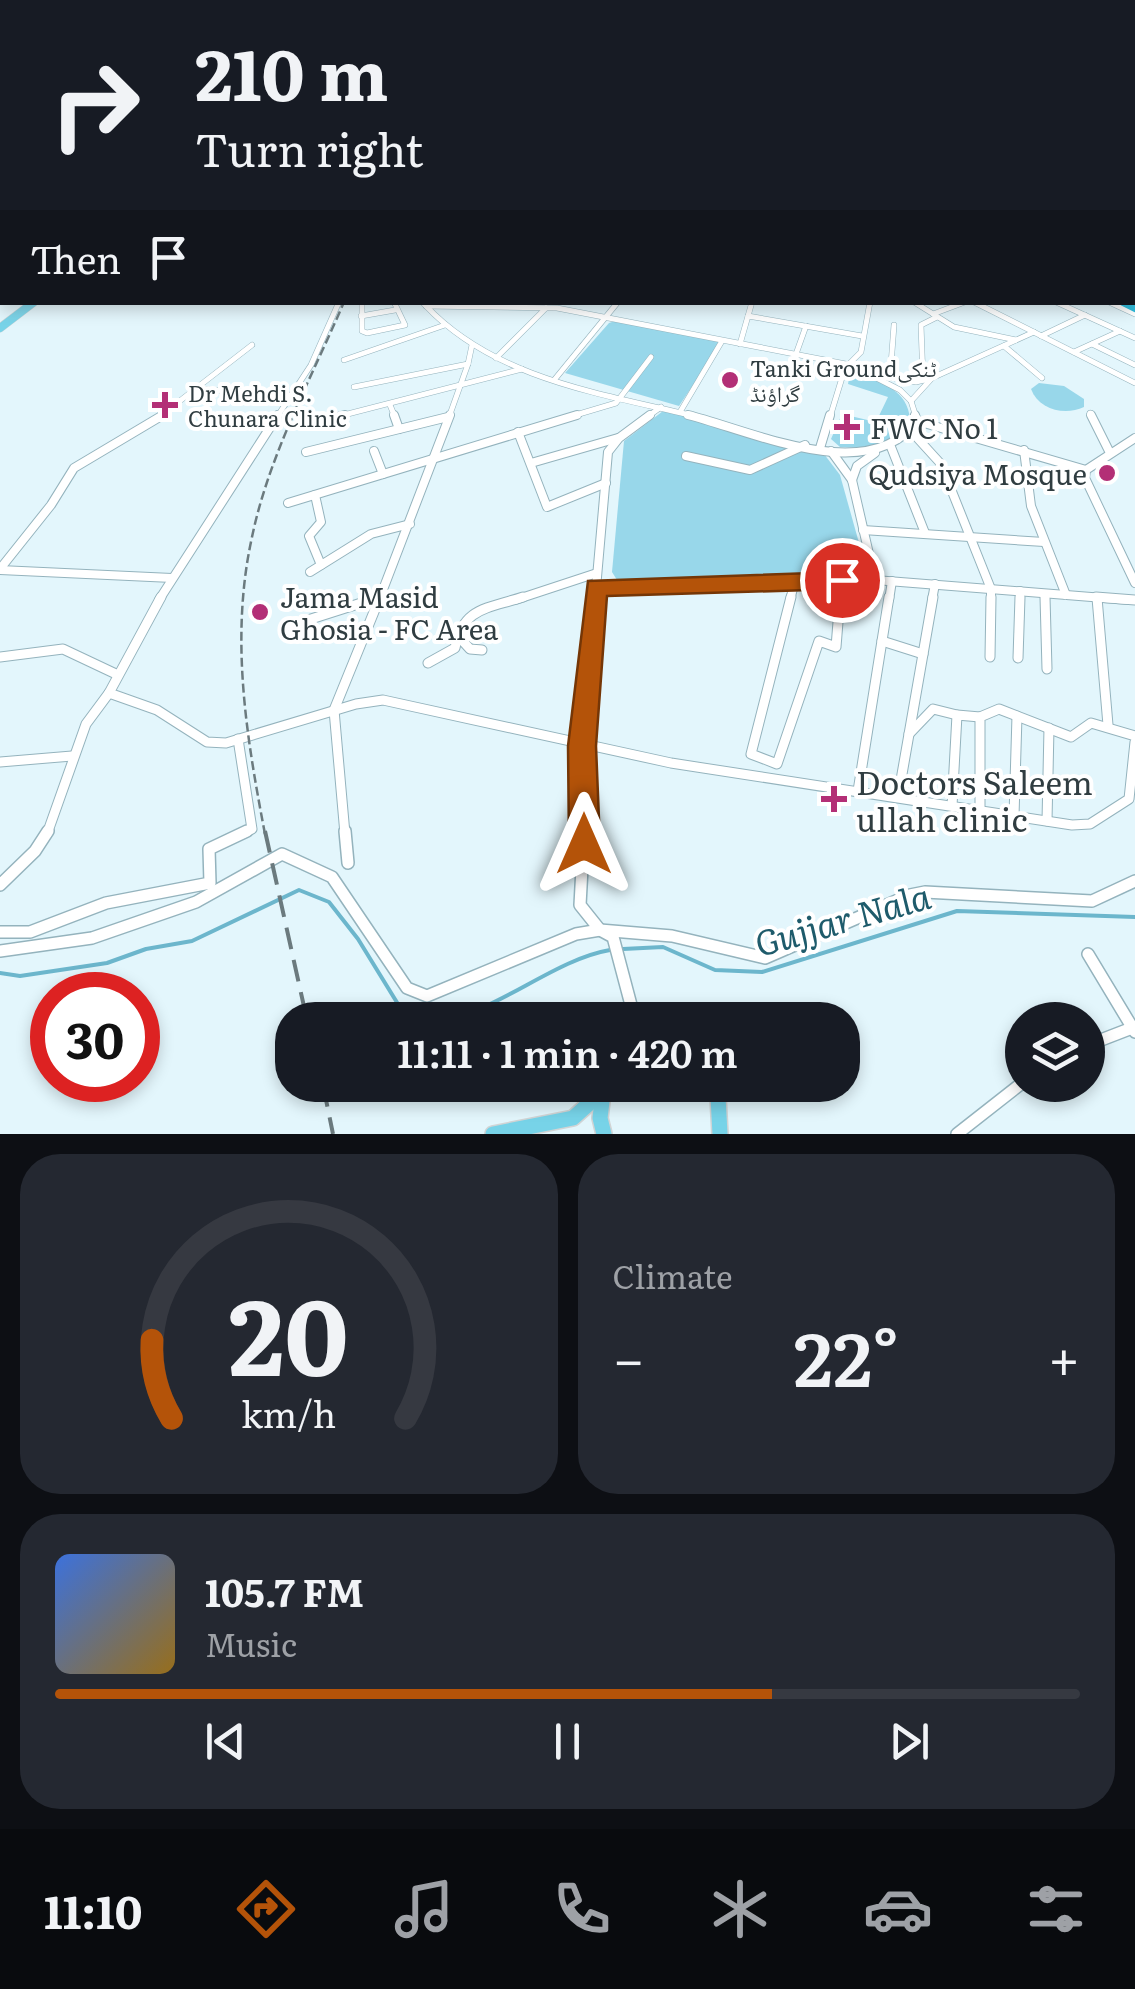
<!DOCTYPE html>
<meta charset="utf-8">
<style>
:root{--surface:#171b24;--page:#242831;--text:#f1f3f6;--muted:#9ea1a6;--line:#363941;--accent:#b45309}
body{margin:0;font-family:Literata,"Noto Naskh Arabic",serif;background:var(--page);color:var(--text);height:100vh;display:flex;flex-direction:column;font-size:38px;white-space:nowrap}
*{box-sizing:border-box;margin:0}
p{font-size:32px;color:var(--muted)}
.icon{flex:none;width:55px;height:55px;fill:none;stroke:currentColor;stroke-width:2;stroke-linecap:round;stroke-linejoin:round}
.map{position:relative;height:1134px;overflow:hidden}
.sheet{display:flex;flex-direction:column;gap:20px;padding:20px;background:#0d0f14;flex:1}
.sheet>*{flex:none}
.banner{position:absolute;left:0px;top:0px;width:1135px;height:305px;box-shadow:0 5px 15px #0003;background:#171b24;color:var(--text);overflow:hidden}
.buttons{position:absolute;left:1005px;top:1002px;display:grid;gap:20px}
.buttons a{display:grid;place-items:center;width:100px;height:100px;border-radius:50%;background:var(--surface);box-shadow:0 5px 15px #0003;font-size:50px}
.speed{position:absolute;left:30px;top:972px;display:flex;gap:20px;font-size:50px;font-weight:700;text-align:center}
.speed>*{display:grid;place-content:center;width:130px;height:130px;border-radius:50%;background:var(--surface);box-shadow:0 5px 15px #0003;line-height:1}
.speed .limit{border:15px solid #d22;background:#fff;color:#111}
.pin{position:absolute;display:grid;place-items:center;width:85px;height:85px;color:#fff;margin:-42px;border:5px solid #fff;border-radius:50%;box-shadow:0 2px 10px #0007}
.me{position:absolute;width:110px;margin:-55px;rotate:0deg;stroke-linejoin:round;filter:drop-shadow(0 0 8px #0008)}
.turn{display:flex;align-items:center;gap:35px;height:210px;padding:0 30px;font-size:45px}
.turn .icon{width:130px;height:130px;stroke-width:2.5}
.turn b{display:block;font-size:70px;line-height:85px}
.then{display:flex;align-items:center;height:95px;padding:0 30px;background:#0003;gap:20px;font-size:38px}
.big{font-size:75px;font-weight:600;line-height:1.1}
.sheet .widget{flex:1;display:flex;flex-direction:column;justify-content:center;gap:15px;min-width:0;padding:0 35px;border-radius:40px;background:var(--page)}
.sheet .dial{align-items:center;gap:0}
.dial svg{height:260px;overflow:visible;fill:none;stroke:var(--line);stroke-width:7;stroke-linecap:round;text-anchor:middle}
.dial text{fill:var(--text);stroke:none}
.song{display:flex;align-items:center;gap:30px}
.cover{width:120px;height:120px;border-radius:15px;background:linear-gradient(135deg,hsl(220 70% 55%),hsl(40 70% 35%))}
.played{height:10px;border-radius:5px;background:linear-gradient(90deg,var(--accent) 70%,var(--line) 70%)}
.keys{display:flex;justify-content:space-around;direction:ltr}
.heat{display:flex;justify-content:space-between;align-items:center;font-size:55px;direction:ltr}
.sheet .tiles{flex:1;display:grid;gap:20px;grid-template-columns:1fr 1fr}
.widget:last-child{grid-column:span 2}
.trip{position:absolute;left:275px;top:1002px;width:585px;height:100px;border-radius:40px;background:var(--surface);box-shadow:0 5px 15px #0003;font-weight:600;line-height:100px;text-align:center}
.menu{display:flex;height:160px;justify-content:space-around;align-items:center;background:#090b0e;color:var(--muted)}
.menu .icon{width:70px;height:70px}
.menu .on{color:var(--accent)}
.menu b{font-size:45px;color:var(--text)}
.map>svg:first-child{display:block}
.green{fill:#98d7ea}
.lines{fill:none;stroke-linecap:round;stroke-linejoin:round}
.stream{stroke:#6cb6cc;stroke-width:4}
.minor-far3-casing{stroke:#94b3bd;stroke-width:6}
.minor-far2-casing{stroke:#94b3bd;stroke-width:10}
.minor-far1-casing{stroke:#94b3bd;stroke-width:11}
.minor-casing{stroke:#94b3bd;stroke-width:14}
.major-far1-casing{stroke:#d1d4d5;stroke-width:9}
.major-casing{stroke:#d1d4d5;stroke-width:18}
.highway-casing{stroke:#d1d4d5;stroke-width:9}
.minor-far3{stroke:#fff;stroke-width:5}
.minor-far2{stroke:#fff;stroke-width:8}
.minor-far1{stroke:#fff;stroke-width:9}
.minor{stroke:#fff;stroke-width:11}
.major-far1{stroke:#77d3e8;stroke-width:8}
.major{stroke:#77d3e8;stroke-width:15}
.highway{stroke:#1cb6d9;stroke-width:8}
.rail-far1{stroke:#6b7a7e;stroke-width:2.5;stroke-dasharray:9 4;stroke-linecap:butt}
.rail{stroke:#6b7a7e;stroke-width:4;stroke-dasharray:22 11;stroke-linecap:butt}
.route{fill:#b45309;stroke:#753606;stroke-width:2.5}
.poi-dot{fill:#b32f76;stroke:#fff;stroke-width:4}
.labels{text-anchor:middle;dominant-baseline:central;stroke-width:8;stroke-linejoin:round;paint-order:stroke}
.far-poi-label{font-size:22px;fill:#303d41;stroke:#fff;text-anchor:start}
.poi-label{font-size:28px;fill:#303d41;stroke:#fff;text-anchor:start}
.near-poi-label{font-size:32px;fill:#303d41;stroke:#fff;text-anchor:start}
.near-water-label{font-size:35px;font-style:italic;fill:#1e5b6b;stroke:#fff}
</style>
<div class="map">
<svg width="1135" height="1134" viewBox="0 0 1135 1134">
<rect width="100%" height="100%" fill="#e3f6fc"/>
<g class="green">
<path d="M618 320 715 340 721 343 679 406 565 373 609 323Z"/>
<path d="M860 370C882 383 908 391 910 419 897 446 867 449 840 447L831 439 842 414 876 422 888 397 848 384 850 373Z"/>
<path d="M1039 383 1064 386 1084 399V407C1065 416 1039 410 1031 389Z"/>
<path d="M663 411 821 450 840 475 868 575 617 580 612 572 624 441Z"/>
</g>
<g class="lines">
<g class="stream">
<path d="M623 949 663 947 715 970 762 972 957 911 1135 917"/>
<path d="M0 973 20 976 107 963 146 949 192 941 299 890 329 902 358 939 401 1009C413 1012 426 1018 439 1018 489 1019 551 960 610 950"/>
</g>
<g class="minor-far3-casing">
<g id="minor-far3">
<path d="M362 302V331L367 333 405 325 394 302"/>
<path d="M422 302 426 306"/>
<path d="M914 302 954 327 1016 340"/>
<path d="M974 302 1135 383"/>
<path d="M1056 302 1135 338"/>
<path d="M1109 302 1135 314"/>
<path d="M426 306 557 308 851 365 900 390 911 401 916 417"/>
<path d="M426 306C496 380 604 394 698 417"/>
<path d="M933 314 965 302"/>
<path d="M361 316 395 310"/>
<path d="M748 316 862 336"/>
<path d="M1041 336 1085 315"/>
<path d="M740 344 752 302"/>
<path d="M1092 344 1135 365"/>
<path d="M1004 346 1042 378"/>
<path d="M1074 352 1120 331"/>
<path d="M796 354 806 326"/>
<path d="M496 358 546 308"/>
<path d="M344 360 445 325"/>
<path d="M883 376 916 382 928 379"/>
<path d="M890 378 894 325"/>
<path d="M555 379 618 302"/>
<path d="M923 380 921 325 937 317"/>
<path d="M354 387 468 364 472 345"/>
<path d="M198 389 291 395"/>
<path d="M911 401 932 378 1034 332"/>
<path d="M390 405 395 417"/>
<path d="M680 412 722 341"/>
<path d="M1090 413 1092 417"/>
<path d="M159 417 252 345"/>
<path d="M277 417 311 365 339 302"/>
<path d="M336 417 522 369"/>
<path d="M449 417 468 364"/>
<path d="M569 417 616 403 651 357"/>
<path d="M647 417 661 407"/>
<path d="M830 417 845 368 861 352 870 302"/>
</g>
</g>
<g class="minor-far2-casing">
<g id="minor-far2">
<path d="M394 415 399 429"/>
<path d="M688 415C752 431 869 487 917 421L915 415"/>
<path d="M1091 415 1110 453"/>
<path d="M917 421 1086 470"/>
<path d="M318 422 345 415"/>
<path d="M910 430 941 464 991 589V600"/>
<path d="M518 432 547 507 606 483"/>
<path d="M1135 438 1086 470 1085 478 1135 583"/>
<path d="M891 447 925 533"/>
<path d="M820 448 830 415"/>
<path d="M1024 450 1031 506 1066 595"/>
<path d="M374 451 383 474"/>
<path d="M831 451 852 480 875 580"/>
<path d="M306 452 448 417"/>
<path d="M686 456 750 470 805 445"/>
<path d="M531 463 618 438"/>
<path d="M852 480 857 466 875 453"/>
<path d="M315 495 321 522 309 536 321 565"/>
<path d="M288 503 577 415"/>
<path d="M863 530 1044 542"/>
<path d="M0 569 51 505 74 468 163 415"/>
<path d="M0 570 172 578"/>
<path d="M310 572 371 534 410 524"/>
<path d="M596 587 875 580 1129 600"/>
<path d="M1045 594V600"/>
<path d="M159 600 278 415"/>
<path d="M372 600 380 597"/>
<path d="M379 600 450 415"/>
<path d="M515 600 597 573"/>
<path d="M595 600 608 452 619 438 650 415"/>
<path d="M790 600 795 581"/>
<path d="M840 600 842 580"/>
<path d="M889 600 892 581"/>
<path d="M932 600 935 584"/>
<path d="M1020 600V591"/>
</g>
</g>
<g class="minor-far1-casing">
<g id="minor-far1">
<path d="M161 597 109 693 157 710 207 742 226 743 356 704 383 700 671 763 1072 825 1090 824 1129 799 1135 742"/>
<path d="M791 597 751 754 777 764 819 641 836 647 840 597"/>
<path d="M1045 597 1047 669"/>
<path d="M1096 597 1135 600"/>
<path d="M1097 598 1108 725"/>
<path d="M289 626 380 597"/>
<path d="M459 637 470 649 482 650"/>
<path d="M882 641 923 654"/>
<path d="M0 657 63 649 116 674"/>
<path d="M990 657 991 597"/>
<path d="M1018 658 1020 597"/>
<path d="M428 663 455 648C463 607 487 609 523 597"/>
<path d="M909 734 933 709 957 715"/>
<path d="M238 739 252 829 242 834"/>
<path d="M0 762 72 756"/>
<path d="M858 791 889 597"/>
<path d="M898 797 933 597"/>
<path d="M952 806 957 715 980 717"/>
<path d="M980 810V717L999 709 1071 737 1091 723 1135 736"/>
<path d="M1014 816 1017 716"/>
<path d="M1047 821 1049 728"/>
<path d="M47 834 86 724 109 693"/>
<path d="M345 834 334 710 380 597"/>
<path d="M584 834 582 746 595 597"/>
</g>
</g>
<g class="minor-casing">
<g id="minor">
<path d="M345 831 348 863"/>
<path d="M584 831 580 905 600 930 613 937 635 1020"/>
<path d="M0 885 35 851 48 831"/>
<path d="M0 932H30L106 903 210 883 209 849 247 831"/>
<path d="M0 951 92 938 196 902 282 854 332 877 407 988 427 996 576 934 600 930 672 936 765 958 910 895 925 892 1092 901 1135 881"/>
<path d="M1088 954 1135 1032"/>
<path d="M1088 1045 1132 1028"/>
<path d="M957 1134 1022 1083"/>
</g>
</g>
<g class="major-far1-casing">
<path id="major-far1" d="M0 328 34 302"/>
</g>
<g class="major-casing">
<g id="major">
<path d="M604 1085 600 1118 604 1134"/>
<path d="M712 1085 718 1097 720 1134"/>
<path d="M493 1134 573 1118 602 1092"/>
</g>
</g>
<g class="highway-casing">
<path id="highway" d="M1123 302 1135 308"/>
</g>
<use href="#minor-far3" class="minor-far3"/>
<use href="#minor-far2" class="minor-far2"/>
<use href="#minor-far1" class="minor-far1"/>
<use href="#minor" class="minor"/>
<use href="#major-far1" class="major-far1"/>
<use href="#major" class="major"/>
<use href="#highway" class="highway"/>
<path class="rail-far1" d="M265 834C246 735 230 637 252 537 269 455 311 379 344 302"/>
<g class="rail">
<path d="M265 831 307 1020"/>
<path d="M323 1085 333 1134"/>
</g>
</g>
<linearGradient id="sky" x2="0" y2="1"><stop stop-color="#76b5dd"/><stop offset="0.51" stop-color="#f2fbfe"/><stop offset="1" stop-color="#f2fbfe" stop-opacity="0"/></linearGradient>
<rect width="1135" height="323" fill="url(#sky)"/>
<path class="route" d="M842 572 854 580 842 589 607 596 596 746 600 844 595 855 584 859 573 855 569 844 568 746 588 581Z"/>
<g class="poi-dot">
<circle cx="730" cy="380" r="10"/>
<path d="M160 390h10v10h10v10h-10v10h-10v-10h-10v-10h10z"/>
<path d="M842 412h10v10h10v10h-10v10h-10v-10h-10v-10h10z"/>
<circle cx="1107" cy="473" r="10"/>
<circle cx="260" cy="612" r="10"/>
<path d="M829 784h10v10h10v10h-10v10h-10v-10h-10v-10h10z"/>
</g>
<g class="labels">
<g class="far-poi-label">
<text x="750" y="367">Tanki Groundٹنکی<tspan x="750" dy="25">گراؤنڈ</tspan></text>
<text x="188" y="392">Dr Mehdi S.<tspan x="188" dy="25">Chunara Clinic</tspan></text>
</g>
<g class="poi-label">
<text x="870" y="427">FWC No 1</text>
<text x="1087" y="473" text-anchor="end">Qudsiya Mosque</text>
<text x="280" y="596">Jama Masid<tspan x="280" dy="32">Ghosia - FC Area</tspan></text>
</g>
<g class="near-poi-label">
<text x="856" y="781">Doctors Saleem<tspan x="856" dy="37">ullah clinic</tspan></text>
</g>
<g class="near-water-label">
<text transform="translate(842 918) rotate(-16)">Gujjar Nala</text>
</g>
</g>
</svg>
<div class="buttons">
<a><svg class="icon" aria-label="layers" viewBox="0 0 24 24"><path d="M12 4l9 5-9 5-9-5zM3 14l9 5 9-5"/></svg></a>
</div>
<div class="speed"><div class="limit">30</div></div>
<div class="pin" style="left:842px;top:580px;background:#d93025"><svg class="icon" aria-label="arrive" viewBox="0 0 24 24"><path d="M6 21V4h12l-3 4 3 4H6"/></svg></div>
<svg class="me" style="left:584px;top:844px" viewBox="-20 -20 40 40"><path d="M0-17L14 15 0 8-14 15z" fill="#b45309" stroke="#fff" stroke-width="4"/></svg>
<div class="trip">11:11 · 1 min · 420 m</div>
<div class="banner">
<div class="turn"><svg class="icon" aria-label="right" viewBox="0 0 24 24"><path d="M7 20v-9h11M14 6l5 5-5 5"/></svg><div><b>210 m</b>Turn right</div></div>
<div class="then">Then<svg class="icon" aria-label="arrive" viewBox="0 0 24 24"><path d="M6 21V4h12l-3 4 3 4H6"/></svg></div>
</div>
</div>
<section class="sheet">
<div class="tiles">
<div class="widget dial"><svg viewBox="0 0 100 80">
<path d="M14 69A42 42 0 1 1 86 69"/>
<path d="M14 69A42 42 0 0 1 8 45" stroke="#b45309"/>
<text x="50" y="56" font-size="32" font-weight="700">20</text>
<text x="50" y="72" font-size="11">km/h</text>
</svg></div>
<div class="widget"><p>Climate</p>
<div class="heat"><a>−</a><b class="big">22°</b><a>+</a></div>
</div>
<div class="widget">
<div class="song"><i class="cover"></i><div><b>105.7 FM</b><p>Music</p></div></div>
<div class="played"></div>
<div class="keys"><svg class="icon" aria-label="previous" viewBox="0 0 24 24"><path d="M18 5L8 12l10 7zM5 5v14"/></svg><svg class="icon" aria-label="pause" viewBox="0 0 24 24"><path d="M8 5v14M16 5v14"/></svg><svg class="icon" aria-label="next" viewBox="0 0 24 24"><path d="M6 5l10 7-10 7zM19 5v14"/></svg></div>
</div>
</div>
</section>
<nav class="menu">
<b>11:10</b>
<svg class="icon on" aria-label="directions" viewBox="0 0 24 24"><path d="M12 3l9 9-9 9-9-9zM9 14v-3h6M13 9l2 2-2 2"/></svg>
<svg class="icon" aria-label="music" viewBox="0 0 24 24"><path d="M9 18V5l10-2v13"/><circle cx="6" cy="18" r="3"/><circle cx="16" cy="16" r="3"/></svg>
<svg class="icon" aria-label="phone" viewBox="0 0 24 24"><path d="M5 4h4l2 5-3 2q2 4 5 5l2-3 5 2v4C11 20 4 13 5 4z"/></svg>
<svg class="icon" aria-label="climate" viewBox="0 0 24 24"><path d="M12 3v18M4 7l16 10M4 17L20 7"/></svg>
<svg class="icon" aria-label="car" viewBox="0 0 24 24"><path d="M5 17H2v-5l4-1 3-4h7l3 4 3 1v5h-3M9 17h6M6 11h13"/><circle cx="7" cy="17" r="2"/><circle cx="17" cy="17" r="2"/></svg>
<svg class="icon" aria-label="filters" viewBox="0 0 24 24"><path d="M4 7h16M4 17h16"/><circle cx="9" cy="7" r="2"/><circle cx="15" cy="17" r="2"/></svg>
</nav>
